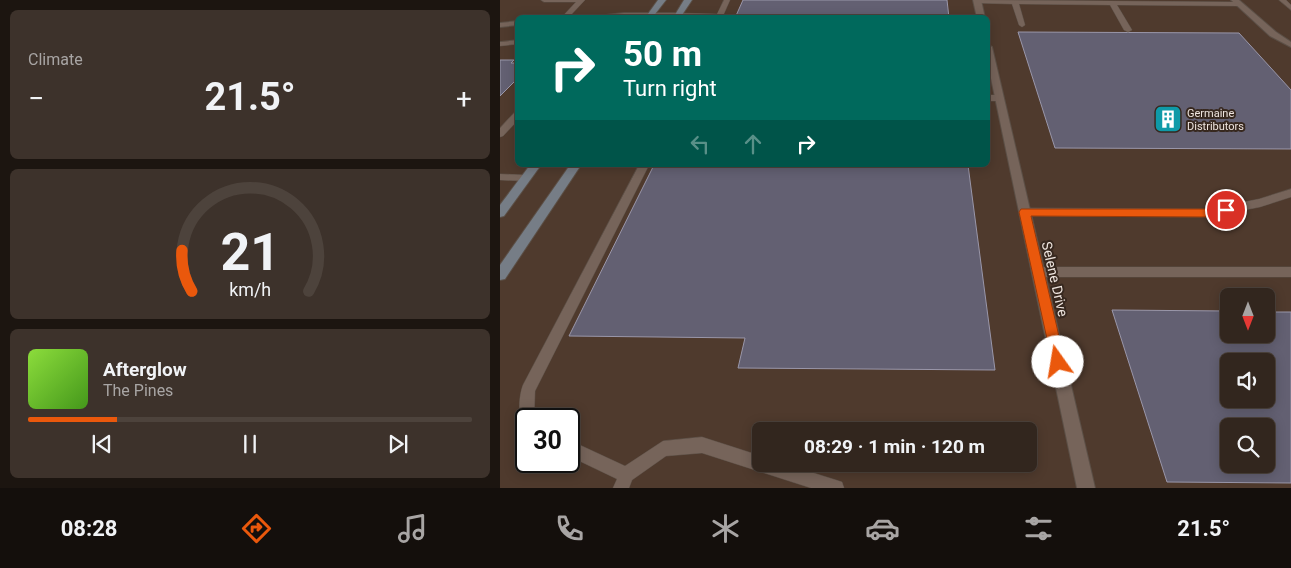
<!DOCTYPE html>
<meta charset="utf-8">
<style>
:root{--surface:#32261e;--page:#3d322b;--text:#f1f3f6;--muted:#a8a5a4;--line:#4d433c;--accent:#ea580c}
body{margin:0;font-family:Roboto,sans-serif;background:var(--page);color:var(--text);height:100vh;display:flex;flex-direction:column;font-size:19px;white-space:nowrap}
*{box-sizing:border-box;margin:0}
p{font-size:16px;color:var(--muted)}
.icon{flex:none;width:28px;height:28px;fill:none;stroke:currentColor;stroke-width:2;stroke-linecap:round;stroke-linejoin:round}
.map{position:relative;flex:1;overflow:hidden}
.side{display:flex;flex-direction:column;gap:10px;padding:10px;background:#1c1510;width:500px}
.side>*{flex:none}
.top-card{position:absolute;left:15px;top:15px;width:475px;height:152px;border-radius:8px;box-shadow:0 2px 12px #0003,0 0 0 1px var(--line);background:#00695c;color:#fff;overflow:hidden}
.needle{width:32px;rotate:180deg}
.controls{position:absolute;left:720px;top:288px;display:grid;gap:10px}
.controls a{display:grid;place-items:center;width:55px;height:55px;border-radius:8px;background:var(--surface);box-shadow:0 2px 12px #0003,0 0 0 1px var(--line);font-size:25px}
.speed{position:absolute;left:15px;top:408px;display:flex;gap:10px;font-size:25px;font-weight:700;text-align:center}
.speed>*{display:grid;place-content:center;width:65px;height:65px;border-radius:50%;background:var(--surface);box-shadow:0 2px 12px #0003,0 0 0 1px var(--line);line-height:1}
.speed .limit{border:2px solid #111;border-radius:8px;background:#fff;color:#111}
.pin{position:absolute;display:grid;place-items:center;width:42px;height:42px;color:#fff;margin:-21px;border:2px solid #fff;border-radius:50%;box-shadow:0 1px 5px #0007}
.me{position:absolute;width:55px;margin:-28px;rotate:347deg;stroke-linejoin:round;filter:drop-shadow(0 0 4px #0008)}
.turn{display:flex;align-items:center;gap:18px;height:105px;padding:0 25px;font-size:22px}
.turn .icon{width:65px;height:65px;stroke-width:2.5}
.turn b{display:block;font-size:35px;line-height:42px}
.lanes{display:flex;align-items:center;height:48px;padding:0 25px;background:#0003;justify-content:center;gap:25px;direction:ltr}
.lanes .off{opacity:.35}
.big{font-size:38px;font-weight:700;line-height:1.1}
.side .widget{flex:1;display:flex;flex-direction:column;justify-content:center;gap:8px;min-width:0;padding:0 18px;border-radius:8px;background:var(--page)}
.side .dial{align-items:center;gap:0}
.dial svg{height:130px;overflow:visible;fill:none;stroke:var(--line);stroke-width:7;stroke-linecap:round;text-anchor:middle}
.dial text{fill:var(--text);stroke:none}
.song{display:flex;align-items:center;gap:15px}
.cover{width:60px;height:60px;border-radius:8px;background:linear-gradient(135deg,hsl(90 70% 55%),hsl(100 70% 35%))}
.played{height:5px;border-radius:2px;background:linear-gradient(90deg,var(--accent) 20%,var(--line) 20%)}
.keys{display:flex;justify-content:space-around;direction:ltr}
.heat{display:flex;justify-content:space-between;align-items:center;font-size:28px;direction:ltr}
.trip{position:absolute;left:252px;top:422px;width:285px;height:50px;border-radius:8px;background:var(--surface);box-shadow:0 2px 12px #0003,0 0 0 1px var(--line);font-weight:700;line-height:50px;text-align:center}
.tabs{display:flex;height:80px;justify-content:space-around;align-items:center;background:#140f0c;color:var(--muted)}
.tabs .icon{width:35px;height:35px}
.tabs .current{color:var(--accent)}
.tabs b{font-size:22px;color:var(--text)}
main{display:flex;flex:1;min-height:0}
.map>svg:first-child{display:block}
.built{fill:#4f3a2d;fill-rule:evenodd}
.building{fill:#636072;stroke:#9a97aa;fill-rule:evenodd}
.lines{fill:none;stroke-linecap:round;stroke-linejoin:round}
.lane-casing{stroke:#5b4f46;stroke-width:1}
.street-casing{stroke:#5b4f46;stroke-width:2}
.secondary-casing{stroke:#5b4f46;stroke-width:2}
.lane{fill:#76645a;fill-rule:evenodd}
.street{fill:#76645a;fill-rule:evenodd}
.secondary{fill:#767d86;fill-rule:evenodd}
.route{fill:#ea580c;stroke:#983908}
.labels{text-anchor:middle;dominant-baseline:central;stroke-width:4;stroke-linejoin:round;paint-order:stroke}
.far-poi-label{font-size:11px;fill:#eee4de;stroke:#37281f;text-anchor:start}
.street-label{font-size:14px;fill:#eee4de;stroke:#37281f}
</style>
<main>
<section class="side">
<div class="widget"><p>Climate</p>
<div class="heat"><a>−</a><b class="big">21.5°</b><a>+</a></div>
</div>
<div class="widget dial"><svg viewBox="0 0 100 80">
<path d="M14 69A42 42 0 1 1 86 69"/>
<path d="M14 69A42 42 0 0 1 8 44" stroke="#ea580c"/>
<text x="50" y="56" font-size="32" font-weight="700">21</text>
<text x="50" y="72" font-size="11">km/h</text>
</svg></div>
<div class="widget">
<div class="song"><i class="cover"></i><div><b>Afterglow</b><p>The Pines</p></div></div>
<div class="played"></div>
<div class="keys"><svg class="icon" aria-label="previous" viewBox="0 0 24 24"><path d="M18 5L8 12l10 7zM5 5v14"/></svg><svg class="icon" aria-label="pause" viewBox="0 0 24 24"><path d="M8 5v14M16 5v14"/></svg><svg class="icon" aria-label="next" viewBox="0 0 24 24"><path d="M6 5l10 7-10 7zM19 5v14"/></svg></div>
</div>
</section>
<div class="map">
<svg width="791" height="488" viewBox="0 0 791 488">
<rect width="100%" height="100%" fill="#423228"/>
<path class="built" d="M0 0H791V488H0ZM18 18H488V165H18ZM729 296H766V334H729ZM729 361H766V399H729ZM26 419H69V461H26ZM729 426H766V464H729ZM261 431H529V464H261Z"/>
<g class="building">
<path d="M243 0H447L449 18H235Z"/>
<path d="M518 32 739 33 791 90V149L555 148Z"/>
<path d="M0 60H14L11 63H18V78L0 96Z"/>
<path d="M154 165H468L495 370 238 368 245 338 69 336Z"/>
<path d="M612 310 729 311V334H766V312H791V483L667 482ZM729 361H766V399H729ZM729 426H766V464H729Z"/>
</g>
<g class="lines">
<g class="lane-casing">
<g id="lane">
<path d="M41 0H85L68 18H61L76 2H44Z"/>
<path d="M224 0H230L222 18 177 17 174 15 177 13 217 14Z"/>
<path d="M478 0 738 2 741 4 738 6 617 5 632 30 628 32 624 30 610 5 519 4 525 25 522 27 519 25 512 4 476 3 475 2Z"/>
<path d="M779 0H786L791 5V10Z"/>
<path d="M18 40V44L0 46V42Z"/>
<path d="M488 95H499L503 98 499 101H488Z"/>
<path d="M15 112H18V120L3 136 0 137V128Z"/>
<path d="M139 165H149L35 391 34 419H26V426L22 424C18 414 19 395 23 385Z"/>
<path d="M0 174 26 175 31 178 26 181 0 180Z"/>
<path d="M791 189V197L760 207 709 217 524 216 519 212 524 208 709 209 759 199Z"/>
<path d="M538 267H791V277H538L534 275 532 272 534 269Z"/>
<path d="M202 437 261 456V464H285L336 480 342 482 344 488H311L202 453 166 456 132 480 129 488H113L117 479 69 456V440L125 466 163 441Z"/>
</g>
</g>
<g class="street-casing">
<g id="street">
<path d="M473 0H481L485 18H477Z"/>
<path d="M731 0H739L776 32 791 42V47L770 36Z"/>
<path d="M124 13H177L181 15 177 17 79 18Z"/>
<path d="M18 21V25L0 27V23Z"/>
<path d="M488 45 492 47 595 488H577L488 64Z"/>
</g>
</g>
<g class="secondary-casing">
<g id="secondary">
<path d="M158 0H166L152 18H145Z"/>
<path d="M184 0H192L180 18H173Z"/>
<path d="M30 165H41L4 216 0 217V205Z"/>
<path d="M70 165H81L5 279 0 280V265Z"/>
</g>
</g>
<use href="#lane" class="lane"/>
<use href="#street" class="street"/>
<use href="#secondary" class="secondary"/>
</g>
<path class="route" d="M726 206 730 207 731 210 730 212 709 217 531 216 565 362 563 366 558 368 553 366 519 212 521 209H709Z"/>
<defs>
<g id="building-square" transform="scale(1.4375)"><rect x="-9" y="-9" width="18" height="18" rx="4" fill="#0f9aa8" stroke="#37281f"/><path d="M-4-6H4V6H1V3H-1V6H-4ZM-2.5-4.3h1.7v1.8h-1.7ZM.8-4.3h1.7v1.8H.8ZM-2.5-1h1.7V.8h-1.7ZM.8-1h1.7V.8H.8Z" fill="#fff"/></g>
</defs>
<g fill-rule="evenodd">
<use href="#building-square" x="668" y="119"/>
</g>
<g class="labels">
<g class="far-poi-label">
<text x="687" y="113">Germaine<tspan x="687" dy="13">Distributors</tspan></text>
</g>
<g class="street-label">
<text transform="translate(555 279) rotate(77)">Selene Drive</text>
</g>
</g>
</svg>
<div class="controls">
<a><svg class="needle" viewBox="-14 -14 28 28"><path d="M0-13l5 13h-10z" fill="#e53935"/><path d="M0 13l5-13h-10z" fill="#a8a5a4"/></svg></a>
<a><svg class="icon" aria-label="sound" viewBox="0 0 24 24"><path d="M4 9h4l5-4v14l-5-4H4zM17 9q2 3 0 6"/></svg></a>
<a><svg class="icon" aria-label="search" viewBox="0 0 24 24"><circle cx="10" cy="10" r="6"/><path d="M15 15l6 6"/></svg></a>
</div>
<div class="speed"><div class="limit">30</div></div>
<div class="pin" style="left:726px;top:210px;background:#d93025"><svg class="icon" aria-label="arrive" viewBox="0 0 24 24"><path d="M6 21V4h12l-3 4 3 4H6"/></svg></div>
<svg class="me" style="left:558px;top:362px" viewBox="-20 -20 40 40"><circle r="19" fill="#fff"/><path d="M0-13L10 11 0 6-10 11z" fill="#ea580c"/></svg>
<div class="trip">08:29 · 1 min · 120 m</div>
<div class="top-card">
<div class="turn"><svg class="icon" aria-label="right" viewBox="0 0 24 24"><path d="M7 20v-9h11M14 6l5 5-5 5"/></svg><div><b>50 m</b>Turn right</div></div>
<div class="lanes"><svg class="icon off" aria-label="left" viewBox="0 0 24 24"><path d="M17 20v-9H6M10 6l-5 5 5 5"/></svg><svg class="icon off" aria-label="ahead" viewBox="0 0 24 24"><path d="M12 20V5M6 11l6-6 6 6"/></svg><svg class="icon" aria-label="right" viewBox="0 0 24 24"><path d="M7 20v-9h11M14 6l5 5-5 5"/></svg></div>
</div>
</div>
</main>
<nav class="tabs">
<b>08:28</b>
<svg class="icon current" aria-label="directions" viewBox="0 0 24 24"><path d="M12 3l9 9-9 9-9-9zM9 14v-3h6M13 9l2 2-2 2"/></svg>
<svg class="icon" aria-label="music" viewBox="0 0 24 24"><path d="M9 18V5l10-2v13"/><circle cx="6" cy="18" r="3"/><circle cx="16" cy="16" r="3"/></svg>
<svg class="icon" aria-label="phone" viewBox="0 0 24 24"><path d="M5 4h4l2 5-3 2q2 4 5 5l2-3 5 2v4C11 20 4 13 5 4z"/></svg>
<svg class="icon" aria-label="climate" viewBox="0 0 24 24"><path d="M12 3v18M4 7l16 10M4 17L20 7"/></svg>
<svg class="icon" aria-label="car" viewBox="0 0 24 24"><path d="M5 17H2v-5l4-1 3-4h7l3 4 3 1v5h-3M9 17h6M6 11h13"/><circle cx="7" cy="17" r="2"/><circle cx="17" cy="17" r="2"/></svg>
<svg class="icon" aria-label="filters" viewBox="0 0 24 24"><path d="M4 7h16M4 17h16"/><circle cx="9" cy="7" r="2"/><circle cx="15" cy="17" r="2"/></svg>
<b>21.5°</b>
</nav>
